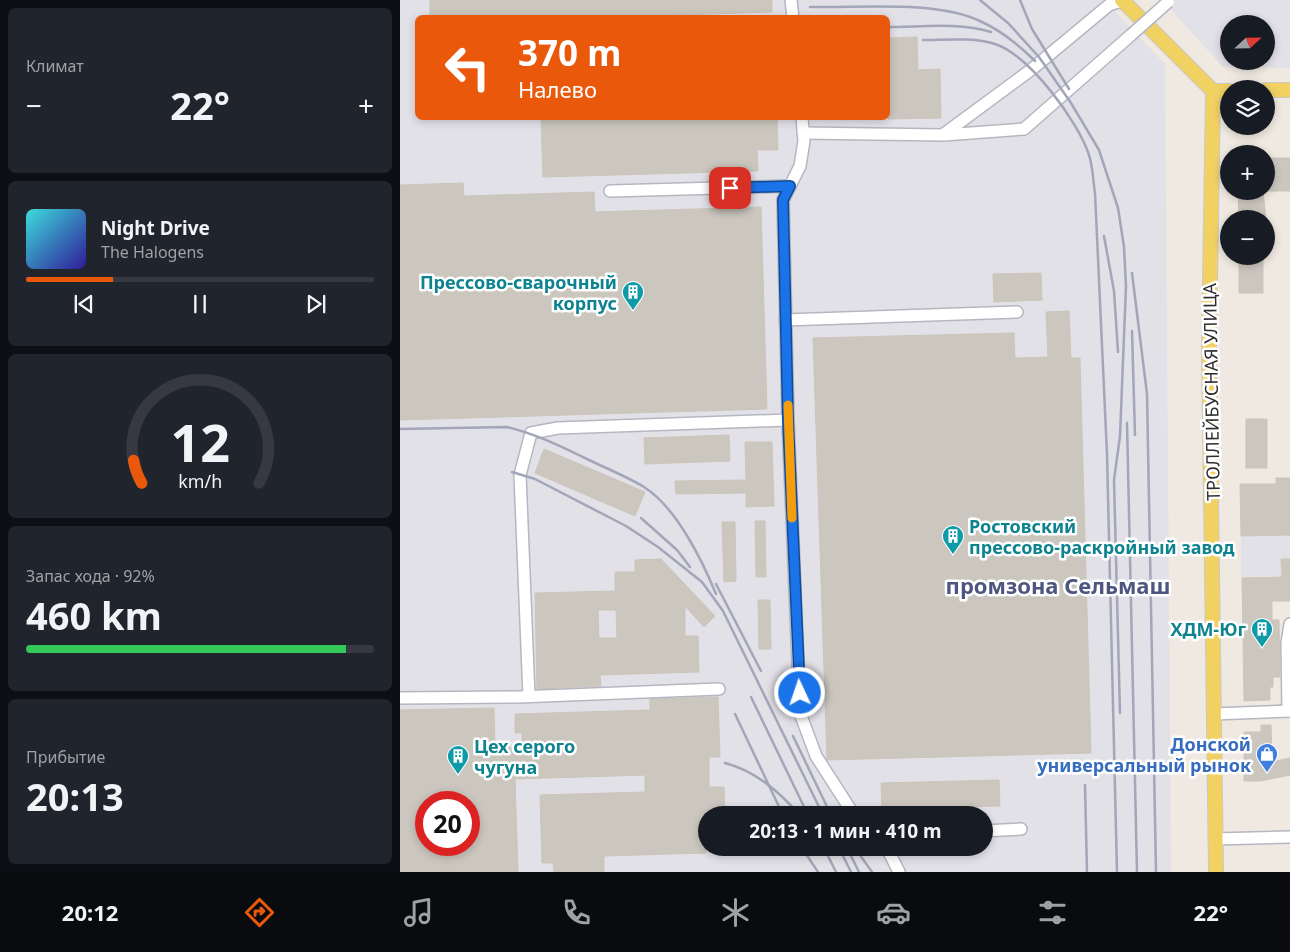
<!DOCTYPE html>
<html lang="ru">
<meta charset="utf-8">
<style>
:root{--surface:#171b24;--page:#20242c;--text:#f1f3f6;--muted:#9ea1a6;--line:#363941;--accent:#ea580c}
body{margin:0;font-family:"Noto Sans",sans-serif;background:var(--page);color:var(--text);height:100vh;display:flex;flex-direction:column;font-size:19px;white-space:nowrap}
*{box-sizing:border-box;margin:0}
p{font-size:16px;color:var(--muted)}
.icon{flex:none;width:28px;height:28px;fill:none;stroke:currentColor;stroke-width:2;stroke-linecap:round;stroke-linejoin:round}
.map{position:relative;flex:1;overflow:hidden}
.panel{display:flex;flex-direction:column;gap:8px;padding:8px;background:#0d0f14;width:400px}
.panel>*{flex:none}
.top-card{position:absolute;left:15px;top:15px;width:475px;height:105px;border-radius:8px;box-shadow:0 2px 8px #0003;background:#ea580c;color:#fff;overflow:hidden}
.needle{width:32px;rotate:68deg}
.tools{position:absolute;left:820px;top:15px;display:grid;gap:10px}
.tools a{display:grid;place-items:center;width:55px;height:55px;border-radius:50%;background:var(--surface);box-shadow:0 2px 8px #0003;font-size:25px}
.speed{position:absolute;left:15px;top:791px;display:flex;gap:10px;font-size:25px;font-weight:700;text-align:center}
.speed>*{display:grid;place-content:center;width:65px;height:65px;border-radius:50%;background:var(--surface);box-shadow:0 2px 8px #0003;line-height:1}
.speed .limit{border:8px solid #d22;background:#fff;color:#111}
.pin{position:absolute;display:grid;place-items:center;width:42px;height:42px;color:#fff;margin:-21px;border-radius:10px;box-shadow:0 2px 8px #0006}
.me{position:absolute;width:55px;margin:-28px;rotate:357deg;stroke-linejoin:round;filter:drop-shadow(0 0 4px #0008)}
.turn{display:flex;align-items:center;gap:18px;height:105px;padding:0 20px;font-size:22px}
.turn .icon{width:65px;height:65px;stroke-width:2.5}
.turn b{display:block;font-size:35px;line-height:42px}
.big{font-size:38px;font-weight:700;line-height:1.1}
.panel .tile{flex:1;display:flex;flex-direction:column;justify-content:center;gap:8px;min-width:0;padding:0 18px;border-radius:8px;background:var(--page)}
.panel .dial{align-items:center;gap:0}
.dial svg{height:130px;overflow:visible;fill:none;stroke:var(--line);stroke-width:7;stroke-linecap:round;text-anchor:middle}
.dial text{fill:var(--text);stroke:none}
.song{display:flex;align-items:center;gap:15px}
.cover{width:60px;height:60px;border-radius:8px;background:linear-gradient(135deg,hsl(180 70% 55%),hsl(250 70% 35%))}
.played{height:5px;border-radius:2px;background:linear-gradient(90deg,var(--accent) 25%,var(--line) 25%)}
.keys{display:flex;justify-content:space-around;direction:ltr}
.heat{display:flex;justify-content:space-between;align-items:center;font-size:28px;direction:ltr}
.charge{height:8px;border-radius:4px;background:linear-gradient(90deg,#34c759 92%,var(--line) 0)}
.trip{position:absolute;left:298px;top:806px;width:295px;height:50px;border-radius:25px;background:var(--surface);box-shadow:0 2px 8px #0003;font-weight:700;line-height:50px;text-align:center}
.tabs{display:flex;height:80px;justify-content:space-around;align-items:center;background:#090b0e;color:var(--muted)}
.tabs .icon{width:35px;height:35px}
.tabs .selected{color:var(--accent)}
.tabs b{font-size:22px;color:var(--text)}
main{display:flex;flex:1;min-height:0}
.map>svg:first-child{display:block}
.industrial{fill:#e3e1e8;fill-rule:evenodd}
.building{fill:#cbc7bf;stroke:#cbc5ba;fill-rule:evenodd}
.lines{fill:none;stroke-linecap:round;stroke-linejoin:round}
.minor-casing{stroke:#b4b7c1;stroke-width:14}
.major-casing{stroke:#c9c9c9;stroke-width:16}
.minor{stroke:#fff;stroke-width:11}
.major{stroke:#f2d163;stroke-width:14}
.rail{stroke:#a3a6b8;stroke-width:2.5}
.minor-bridge-casing{stroke:#b4b7c1;stroke-width:14;stroke-linecap:butt}
.minor-bridge{stroke:#fff;stroke-width:11}
.route-casing{stroke:#114b97;stroke-width:12}
.route{stroke:#1a73e8;stroke-width:9}
.slow{stroke:#f59e0b;stroke-width:9}
.labels{text-anchor:middle;dominant-baseline:central;stroke-width:5;stroke-linejoin:round;paint-order:stroke}
.culture-label{font-size:18px;font-weight:bold;fill:#0d838f;stroke:#fff;text-anchor:end}
.street-label{font-size:18px;fill:#2e2e2e;stroke:#fff}
.shop-label{font-size:18px;font-weight:bold;fill:#366cbe;stroke:#fff;text-anchor:end}
.district-label{font-size:22px;font-weight:bold;fill:#4d5680;stroke:#fff}
</style>
<main>
<section class="panel">
<div class="tile"><p>Климат</p>
<div class="heat"><a>−</a><b class="big">22°</b><a>+</a></div>
</div>
<div class="tile">
<div class="song"><i class="cover"></i><div><b>Night Drive</b><p>The Halogens</p></div></div>
<div class="played"></div>
<div class="keys"><svg class="icon" aria-label="previous" viewBox="0 0 24 24"><path d="M18 5L8 12l10 7zM5 5v14"/></svg><svg class="icon" aria-label="pause" viewBox="0 0 24 24"><path d="M8 5v14M16 5v14"/></svg><svg class="icon" aria-label="next" viewBox="0 0 24 24"><path d="M6 5l10 7-10 7zM19 5v14"/></svg></div>
</div>
<div class="tile dial"><svg viewBox="0 0 100 80">
<path d="M14 69A42 42 0 1 1 86 69"/>
<path d="M14 69A42 42 0 0 1 9 55" stroke="#ea580c"/>
<text x="50" y="56" font-size="32" font-weight="700">12</text>
<text x="50" y="72" font-size="11">km/h</text>
</svg></div>
<div class="tile"><p>Запас хода · 92%</p><b class="big">460 km</b><div class="charge"></div></div>
<div class="tile"><p>Прибытие</p><b class="big">20:13</b></div>
</section>
<div class="map">
<svg width="890" height="872" viewBox="0 0 890 872">
<rect width="100%" height="100%" fill="#efe9e1"/>
<g class="industrial">
<path d="M0 0H704L765 64 771 872H0ZM18 18H488V118H18ZM26 802H69V845H26ZM306 815H584V848H306Z"/>
<path d="M762 0H890V68L823 67ZM829 24H866V61H829Z"/>
<path d="M890 535V576L841 577V536Z"/>
</g>
<g class="building">
<path d="M30 0H372V12L193 18H30Z"/>
<path d="M517 37 518 70 540 69 541 118 488 119V38Z"/>
<path d="M141 118H377L378 150H357L358 171 143 177Z"/>
<rect x="866" y="158" width="24" height="33"/>
<path d="M63 183 64 196 194 192 195 212 361 207 367 409 0 420V185Z"/>
<path d="M838 191H863L866 219H839Z"/>
<rect x="839" y="256" width="24" height="37"/>
<path d="M641 273 642 300 594 302 593 274Z"/>
<path d="M669 311 671 358H680L691 753 427 760 413 338 614 333 615 358 648 357 646 312Z"/>
<rect x="846" y="419" width="21" height="49"/>
<path d="M329 435 330 461 245 464 244 438Z"/>
<path d="M345 442H372L374 506 346 507V493L276 494 275 481 346 480Z"/>
<path d="M144 449 245 492 235 516 135 473Z"/>
<path d="M876 478H890V535L841 536 840 484H876Z"/>
<path d="M355 521H365L366 577H356Z"/>
<path d="M322 522H335L336 581 324 582Z"/>
<path d="M261 559 315 616 304 627 285 606V636H298L299 672 200 675 201 686 137 689 135 593 215 591V572H235V560ZM198 610H216L217 638H199Z"/>
<path d="M881 559H890V601H872V620H879L880 677H873V687H870V700L844 701 842 578 882 577Z"/>
<path d="M358 600H370L371 649H359Z"/>
<path d="M318 697 320 757H309V787H324L325 815H306V853L204 856V872H154L153 863H142L140 795 245 792V775L115 779 118 872H0V710L94 708 95 747H122V733H115V714L250 710V699ZM26 802H69V845H26Z"/>
<path d="M861 725H871L872 762 890 758V775L861 781H844V732H861Z"/>
<path d="M599 780 600 806 482 809 481 783Z"/>
</g>
<g class="lines">
<g class="minor-casing">
<g id="minor">
<path d="M391 0 393 18"/>
<path d="M403 133 544 135 624 129 731 35"/>
<path d="M544 134 632 69 709 5 724 0"/>
<path d="M210 191 390 186"/>
<path d="M385 320 617 312"/>
<path d="M388 420 400 713 416 756 454 815"/>
<path d="M129 696 120 475 131 433 158 428 388 420 383 200 400 166 404 141 402 118"/>
<path d="M0 698 118 697 319 689"/>
<path d="M888 711 887 643 890 624"/>
<path d="M813 714 890 711"/>
<path d="M584 831 621 829"/>
<path d="M815 839 890 837"/>
<path d="M487 848 499 872"/>
</g>
</g>
<g class="major-casing">
<g id="major">
<path d="M722 0 813 91"/>
<path d="M866 90H890"/>
<path d="M813 91 809 348 816 872"/>
<path d="M813 91H829"/>
</g>
</g>
<use href="#minor" class="minor"/>
<use href="#major" class="major"/>
<g class="rail">
<path d="M580 0 608 23 639 57 671 103 699 150 718 208 724 247 726 286 720 436 714 480 720 713"/>
<path d="M620 0 632 29 669 89"/>
<path d="M410 7C459 8 536 0 580 21 600 30 619 45 635 61"/>
<path d="M488 27C521 27 559 22 591 32"/>
<path d="M523 40C546 40 572 37 595 44 629 55 678 121 689 155 693 167 693 181 695 193L707 454 717 872"/>
<path d="M704 236 714 291 718 352"/>
<path d="M732 273 747 394 756 872"/>
<path d="M732 331 735 435"/>
<path d="M727 423 737 872"/>
<path d="M0 429 107 427C136 434 160 446 185 458 205 468 226 476 244 487 276 507 302 560 316 594"/>
<path d="M112 472 135 479 226 526 258 547 302 582 323 611 423 815"/>
<path d="M241 518 277 550 290 567"/>
<path d="M316 584 361 671"/>
<path d="M351 697 408 815"/>
<path d="M335 714 383 815"/>
<path d="M393 736 431 815"/>
<path d="M325 763C356 771 379 792 400 815"/>
<path d="M685 785 687 872"/>
<path d="M402 848 418 872"/>
<path d="M424 848 436 872"/>
<path d="M439 848 451 872"/>
<path d="M447 848 459 872"/>
<path d="M455 848 472 872"/>
</g>
<g class="minor-bridge-casing">
<path id="minor-bridge" d="M731 35 768 2"/>
</g>
<use href="#minor-bridge" class="minor-bridge"/>
</g>
<g class="lines">
<g class="route-casing">
<path id="route" d="M330 188 390 186 383 200 388 420 400 693"/>
</g>
<use href="#route" class="route"/>
<path class="slow" d="M388 405 392 518"/>
</g>
<defs>
<g id="building-pin" transform="scale(1.125)"><path d="M0 17L-7.5 6A9.5 9.5 0 1 1 7.5 6Z" fill="#0f9aa8" stroke="#fff"/><path d="M-4-6H4V6H1V3H-1V6H-4ZM-2.5-4.3h1.7v1.8h-1.7ZM.8-4.3h1.7v1.8H.8ZM-2.5-1h1.7V.8h-1.7ZM.8-1h1.7V.8H.8Z" fill="#fff"/></g>
<g id="shop-pin" transform="scale(1.125)"><path d="M0 17L-7.5 6A9.5 9.5 0 1 1 7.5 6Z" fill="#3f7fe0" stroke="#fff"/><path d="M-5-2.5h2.3a2.7 3.5 0 0 1 5.4 0H5L5.5 6h-11ZM-1.5-2.5h3a1.5 2.3 0 0 0-3 0Z" fill="#fff"/></g>
</defs>
<g fill-rule="evenodd">
<use href="#building-pin" x="233" y="292"/>
<use href="#building-pin" x="553" y="536"/>
<use href="#building-pin" x="862" y="629"/>
<use href="#shop-pin" x="867" y="754"/>
<use href="#building-pin" x="58" y="756"/>
</g>
<g class="labels">
<g class="culture-label">
<text x="217" y="282">Прессово-сварочный<tspan x="217" dy="21">корпус</tspan></text>
<text x="569" y="526" text-anchor="start">Ростовский<tspan x="569" dy="21">прессово-раскройный завод</tspan></text>
<text x="846" y="629">ХДМ-Юг</text>
<text x="74" y="746" text-anchor="start">Цех серого<tspan x="74" dy="21">чугуна</tspan></text>
</g>
<g class="street-label">
<text transform="translate(811 392) rotate(-91)">ТРОЛЛЕЙБУСНАЯ УЛИЦА</text>
</g>
<g class="shop-label">
<text x="851" y="744">Донской<tspan x="851" dy="21">универсальный рынок</tspan></text>
</g>
<g class="district-label">
<text x="658" y="585">промзона Сельмаш</text>
</g>
</g>
</svg>
<div class="tools">
<a><svg class="needle" viewBox="-14 -14 28 28"><path d="M0-13l5 13h-10z" fill="#e53935"/><path d="M0 13l5-13h-10z" fill="#9ea1a6"/></svg></a>
<a><svg class="icon" aria-label="layers" viewBox="0 0 24 24"><path d="M12 4l9 5-9 5-9-5zM3 14l9 5 9-5"/></svg></a>
<a>+</a>
<a>−</a>
</div>
<div class="speed"><div class="limit">20</div></div>
<div class="pin" style="left:330px;top:188px;background:#d93025"><svg class="icon" aria-label="arrive" viewBox="0 0 24 24"><path d="M6 21V4h12l-3 4 3 4H6"/></svg></div>
<svg class="me" style="left:400px;top:693px" viewBox="-20 -20 40 40"><circle r="17" fill="#1a73e8" stroke="#fff" stroke-width="3"/><path d="M0-11L8 9 0 5-8 9z" fill="#fff"/></svg>
<div class="trip">20:13 · 1 мин · 410 m</div>
<div class="top-card">
<div class="turn"><svg class="icon" aria-label="left" viewBox="0 0 24 24"><path d="M17 20v-9H6M10 6l-5 5 5 5"/></svg><div><b>370 m</b>Налево</div></div>
</div>
</div>
</main>
<nav class="tabs">
<b>20:12</b>
<svg class="icon selected" aria-label="directions" viewBox="0 0 24 24"><path d="M12 3l9 9-9 9-9-9zM9 14v-3h6M13 9l2 2-2 2"/></svg>
<svg class="icon" aria-label="music" viewBox="0 0 24 24"><path d="M9 18V5l10-2v13"/><circle cx="6" cy="18" r="3"/><circle cx="16" cy="16" r="3"/></svg>
<svg class="icon" aria-label="phone" viewBox="0 0 24 24"><path d="M5 4h4l2 5-3 2q2 4 5 5l2-3 5 2v4C11 20 4 13 5 4z"/></svg>
<svg class="icon" aria-label="climate" viewBox="0 0 24 24"><path d="M12 3v18M4 7l16 10M4 17L20 7"/></svg>
<svg class="icon" aria-label="car" viewBox="0 0 24 24"><path d="M5 17H2v-5l4-1 3-4h7l3 4 3 1v5h-3M9 17h6M6 11h13"/><circle cx="7" cy="17" r="2"/><circle cx="17" cy="17" r="2"/></svg>
<svg class="icon" aria-label="filters" viewBox="0 0 24 24"><path d="M4 7h16M4 17h16"/><circle cx="9" cy="7" r="2"/><circle cx="15" cy="17" r="2"/></svg>
<b>22°</b>
</nav>
